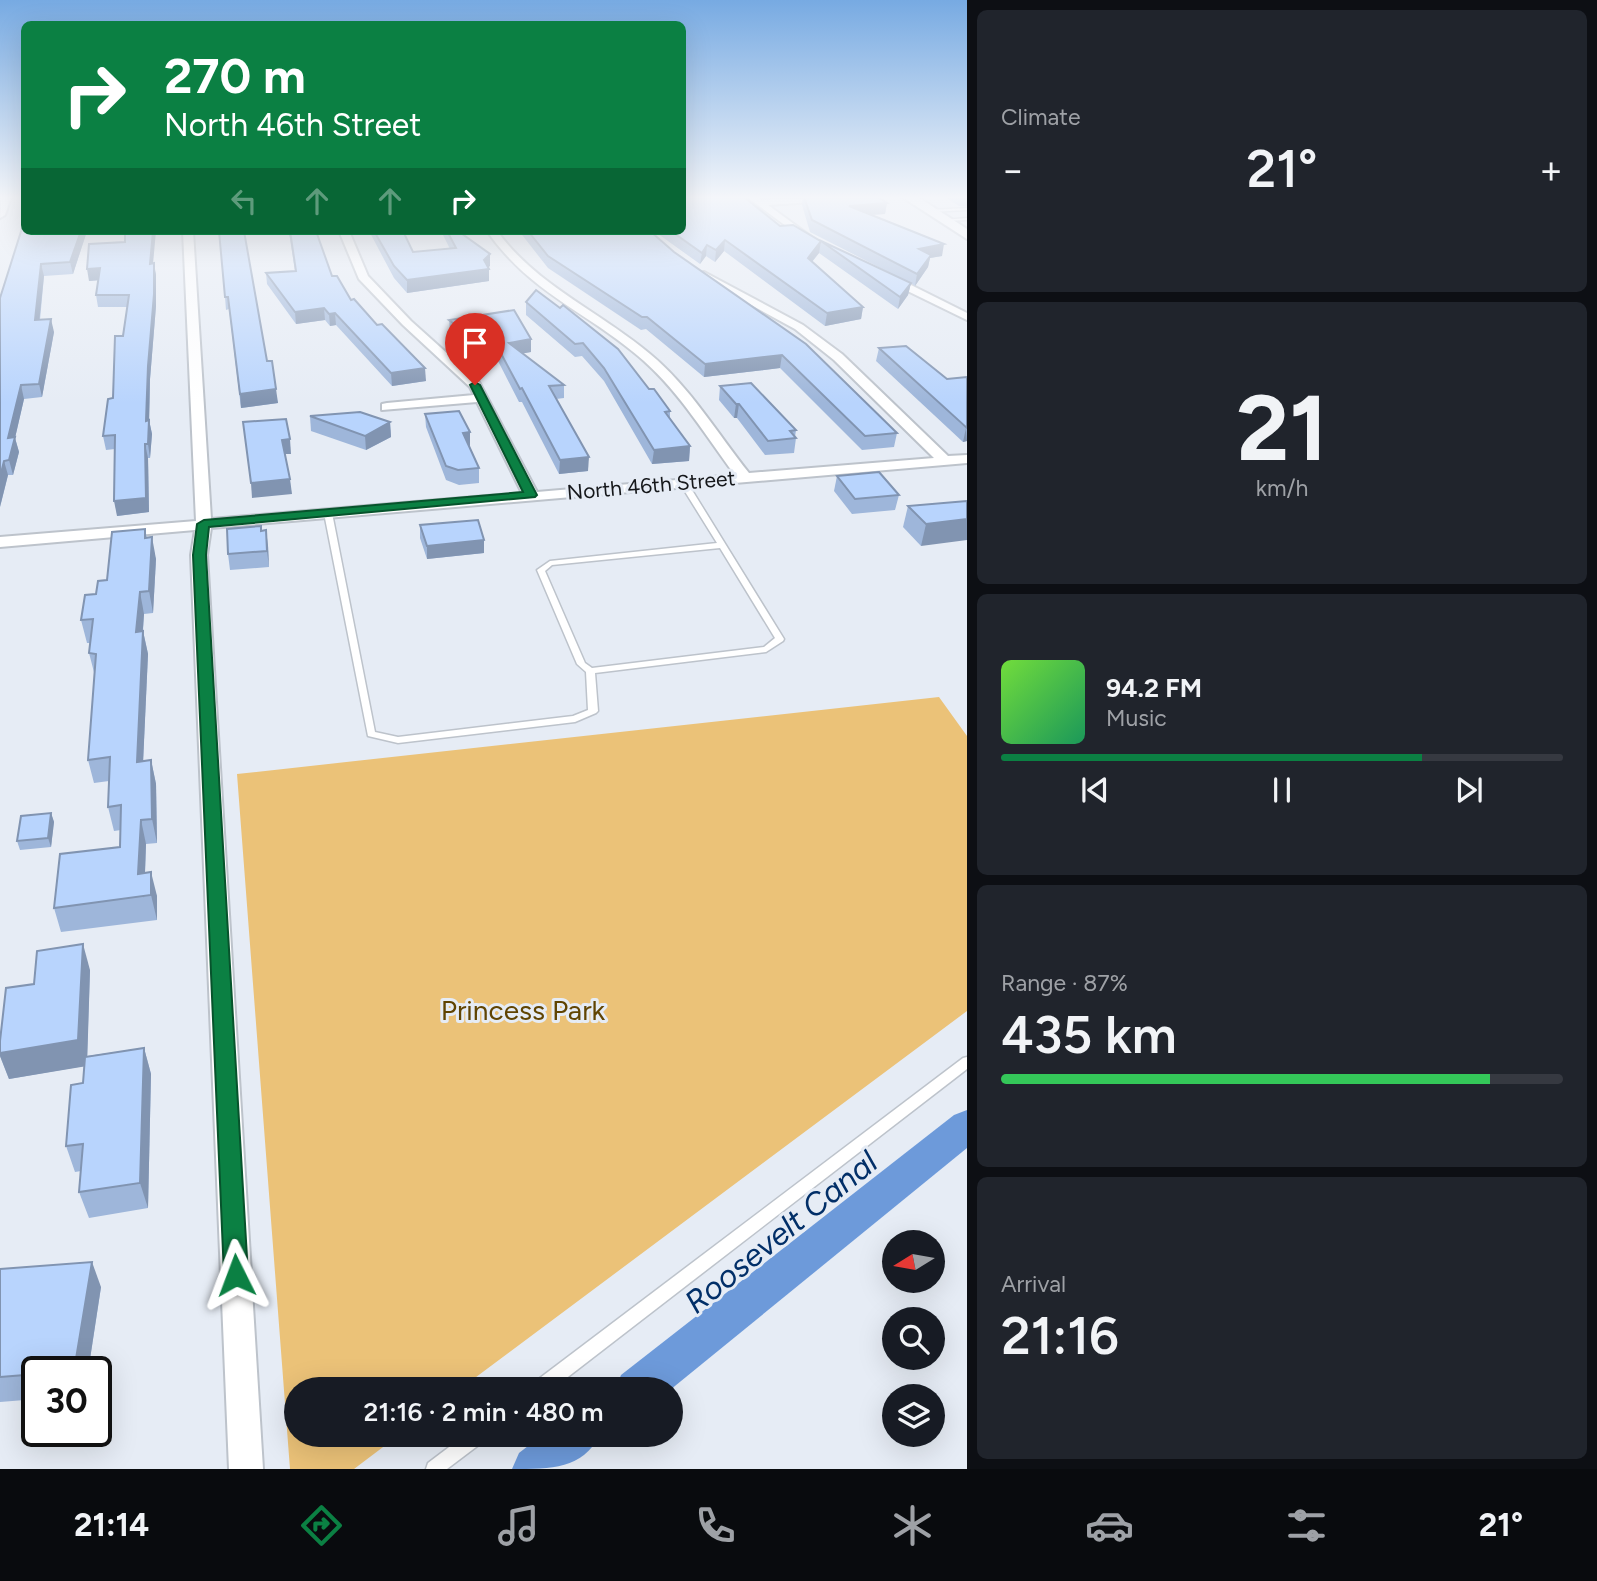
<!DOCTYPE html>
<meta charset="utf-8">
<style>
:root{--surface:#171b24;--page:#20242c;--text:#f1f3f6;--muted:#9ea1a6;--line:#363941;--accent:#0b8043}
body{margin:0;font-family:Figtree,sans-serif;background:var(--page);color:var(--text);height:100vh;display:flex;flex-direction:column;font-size:26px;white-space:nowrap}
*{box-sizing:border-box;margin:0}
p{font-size:23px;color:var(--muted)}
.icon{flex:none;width:38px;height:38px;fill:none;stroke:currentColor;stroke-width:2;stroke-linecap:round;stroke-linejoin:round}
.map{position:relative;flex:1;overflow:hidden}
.details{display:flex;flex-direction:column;gap:10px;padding:10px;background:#0d0f14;width:630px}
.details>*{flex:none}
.top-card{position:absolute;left:21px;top:21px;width:665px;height:214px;border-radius:10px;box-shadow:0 7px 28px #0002;background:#0b8043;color:#fff;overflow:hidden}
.needle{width:46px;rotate:259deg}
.buttons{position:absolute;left:882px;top:1230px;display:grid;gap:14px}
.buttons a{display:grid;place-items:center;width:63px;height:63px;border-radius:50%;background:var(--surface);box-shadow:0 7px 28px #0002;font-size:35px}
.speed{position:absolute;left:21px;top:1356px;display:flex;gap:14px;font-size:35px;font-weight:700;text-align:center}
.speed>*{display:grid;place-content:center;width:91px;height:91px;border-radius:50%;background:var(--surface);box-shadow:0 7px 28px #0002;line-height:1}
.speed .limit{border:4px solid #111;border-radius:10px;background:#fff;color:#111}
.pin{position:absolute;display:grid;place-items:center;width:60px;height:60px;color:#fff;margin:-72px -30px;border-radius:50% 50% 50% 0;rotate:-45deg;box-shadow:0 0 7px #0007}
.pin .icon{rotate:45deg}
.me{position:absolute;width:77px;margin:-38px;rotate:357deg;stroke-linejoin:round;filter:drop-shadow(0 0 5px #0008)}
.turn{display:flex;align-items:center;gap:24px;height:147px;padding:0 28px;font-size:32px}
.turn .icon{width:91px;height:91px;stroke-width:2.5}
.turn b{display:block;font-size:49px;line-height:60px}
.lanes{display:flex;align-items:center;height:66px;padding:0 28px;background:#0003;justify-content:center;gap:35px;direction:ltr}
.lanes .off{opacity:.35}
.big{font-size:52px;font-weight:600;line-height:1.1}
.details .tile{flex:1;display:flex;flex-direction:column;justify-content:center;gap:10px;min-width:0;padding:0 24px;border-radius:10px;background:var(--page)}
.details .dial{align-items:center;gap:0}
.dial b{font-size:91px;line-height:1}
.song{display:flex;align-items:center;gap:21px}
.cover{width:84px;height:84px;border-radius:10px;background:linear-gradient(135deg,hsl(100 70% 55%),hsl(150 70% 35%))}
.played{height:7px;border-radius:4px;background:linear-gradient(90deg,var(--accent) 75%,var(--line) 75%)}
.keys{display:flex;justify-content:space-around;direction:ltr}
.heat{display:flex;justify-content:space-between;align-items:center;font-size:38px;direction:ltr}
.charge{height:10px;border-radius:5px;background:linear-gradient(90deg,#34c759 87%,var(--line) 0)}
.trip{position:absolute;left:284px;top:1377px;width:399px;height:70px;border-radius:35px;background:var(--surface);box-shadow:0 7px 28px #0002;font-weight:600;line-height:70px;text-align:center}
.tabs{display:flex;height:112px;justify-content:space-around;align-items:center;background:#090b0e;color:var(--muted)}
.tabs .icon{width:49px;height:49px}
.tabs .selected{color:var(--accent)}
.tabs b{font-size:32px;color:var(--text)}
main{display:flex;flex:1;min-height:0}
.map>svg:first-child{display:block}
.green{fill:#ebc278}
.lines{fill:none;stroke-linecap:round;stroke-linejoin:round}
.canal{fill:#6d9ada;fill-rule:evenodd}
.lane-casing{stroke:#bdc3cb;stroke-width:3}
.street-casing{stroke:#bdc3cb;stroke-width:4}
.secondary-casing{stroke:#bdc3cb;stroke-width:4}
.lane{fill:#fff;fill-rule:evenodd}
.street{fill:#fff;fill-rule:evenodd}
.secondary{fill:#fff;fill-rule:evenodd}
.wall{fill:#9eb6da}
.shaded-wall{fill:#8194b1}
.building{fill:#b8d4fd;stroke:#8194b1;stroke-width:2}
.route{fill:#0b8043;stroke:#07532c;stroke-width:2}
.labels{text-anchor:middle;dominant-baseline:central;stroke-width:6;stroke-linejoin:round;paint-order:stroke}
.far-street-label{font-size:21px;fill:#15171a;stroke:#e6ecf5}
.near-park-label{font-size:28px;fill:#604402;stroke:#e6ecf5}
.near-water-label{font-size:32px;font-style:italic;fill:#022f68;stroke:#e6ecf5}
</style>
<main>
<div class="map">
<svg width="967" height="1469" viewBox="0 0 967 1469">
<rect width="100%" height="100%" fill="#e6ecf5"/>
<path class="green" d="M939 697 967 736V1011L460 1389 296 1390V1435H399L354 1469H290L237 774Z"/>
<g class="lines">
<g class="canal">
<path d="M967 1110V1148L670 1390H615L621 1375 954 1115Z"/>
<path d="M542 1435H600C582 1469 552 1469 512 1469L519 1453Z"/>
</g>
<g class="lane-casing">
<g id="lane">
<path d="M967 208V210L930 212 928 211 930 210Z"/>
<path d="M967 218V220L945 221 943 220Z"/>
<path d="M680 480H683L687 482 784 639 783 641 766 652 595 673 598 711 596 713 575 722 398 743 368 736 324 513 325 511H331L332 513 375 732 398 737 573 716 588 710 586 672 577 664 537 570 550 561 717 543 679 482ZM720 548 775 638 764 647 592 668 585 663 545 571 552 565Z"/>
<path d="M967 1057V1069L551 1390H530L532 1384 963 1058Z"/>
<path d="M465 1435H486L484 1441 447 1469H426L428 1463Z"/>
</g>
</g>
<g class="street-casing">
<g id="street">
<path d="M1 197H11L5 215 0 218Z"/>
<path d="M747 197H757L761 200 832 198 827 201 768 205 813 238V242L809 243Z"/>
<path d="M183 231H193L211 519 522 493 477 402 382 410V404L387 403 474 395 470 387 403 325 359 279 339 231H349L368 276 411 321 479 382 537 492 735 475C706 436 680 393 644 361 589 312 532 295 487 231H497C537 286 599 311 650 354 690 387 717 433 749 473L934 458 834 360 795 329 700 277V273L704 272 803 325 842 354 948 456 967 455V463L211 528 207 555 263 1469H229L191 555 195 530 0 547V537L196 521Z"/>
<path d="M883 275H891L967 313V320L883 279Z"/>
</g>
</g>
<g class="secondary-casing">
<path id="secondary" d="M902 197H918L967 229V239Z"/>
</g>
<use href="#lane" class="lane"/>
<use href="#street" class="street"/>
<use href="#secondary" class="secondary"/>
</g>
<g class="wall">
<path d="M744 197 780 226 819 240 898 277 810 232 802 205 803 197 887 203 885 214 871 215 942 256 930 258 928 267 915 286 911 283 908 295 898 309 819 253 812 262 863 307 861 319 825 326 724 251 715 262 706 256 700 264 654 231H682Z"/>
<path d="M945 197H967V206H959Z"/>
<path d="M24 231H87L73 274 44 276 40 320 54 332 42 397 24 399 15 438 19 452 13 475H8L0 507Z"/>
<path d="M219 231 267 361 278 403 241 408 229 309 226 310 225 297Z"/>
<path d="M288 231H316L332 276 351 300 426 381 392 386 336 325 330 326 325 320 296 324 267 284 266 273 295 271 290 239Z"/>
<path d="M369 231H403L413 252 450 249 441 231H458L490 254V266L488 267 489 269V281L407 293 394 278Z"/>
<path d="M519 231H650L674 252 897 433 894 447 862 450 780 368 704 377 646 329 641 330 548 268Z"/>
<path d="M125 242 153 263 156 275V306L150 379 149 420 152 434 150 458H148L149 512 117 516 115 449 106 450 103 436 113 398 127 307H98L96 295 98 280 89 281Z"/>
<path d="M526 302 649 389 670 411V419L690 446 689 461 652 464 604 381 582 356 575 357 526 315Z"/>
<path d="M449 320 531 352 522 353 564 385V398L556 399 588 471 559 474 522 402H519L497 359 487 361 450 332Z"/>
<path d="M879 348 947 379 967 377V441L963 442 876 361Z"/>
<path d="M720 386 796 430 795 437 796 438 794 453 765 455 737 418H734L719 400Z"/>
<path d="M425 414 470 432 469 446 479 468V483L459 485 446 480 426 427Z"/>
<path d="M310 416 390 422 391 437 366 450 311 431Z"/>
<path d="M837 476 899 495 895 510 852 514 834 491Z"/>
<path d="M967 501 921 546 903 527 908 506Z"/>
<path d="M420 525 484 553 427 559 420 538Z"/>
<path d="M145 529 147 538 156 559 153 613 144 614 143 631 148 654 143 761 151 760 156 784 157 843 146 844 145 873 157 896V920L61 932 54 908 120 847 121 830 114 831 108 807 109 781 94 783 88 760 95 676 89 653 90 643H87L81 620 96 594Z"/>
<path d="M262 531 268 546 269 567 230 570 228 554Z"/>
<path d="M51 813 54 822 51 847 20 850 17 841Z"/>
<path d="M90 970 87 1056 144 1048 151 1074 148 1208 89 1218 79 1192 81 1171 75 1172 66 1146 83 1083 84 1066 9 1079 0 1056V1041L34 984Z"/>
<path d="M0 1269 101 1287 88 1372H37V1399L0 1402Z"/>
</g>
<g class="shaded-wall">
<path d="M887 203 885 214 847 216 849 206Z"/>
<path d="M81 231H87L73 274 70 262Z"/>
<path d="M153 231H156L152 275 150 264Z"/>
<path d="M725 240 724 251 715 262 716 250Z"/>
<path d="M821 241 819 253 806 269 808 258Z"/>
<path d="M944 244 942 256 930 258 928 267 915 286 917 274 919 249Z"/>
<path d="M707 245 706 256 700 264 702 253Z"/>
<path d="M490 254V266L485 270 489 269V281L407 293V280L484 260Z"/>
<path d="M154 263 156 275V306L150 379 149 425V420L152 434 150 458 148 444 146 421 148 366Z"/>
<path d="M41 264 44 276 38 333 35 320Z"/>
<path d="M100 268 102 280 89 281 87 269Z"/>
<path d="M911 283 908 295 898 309 900 297Z"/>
<path d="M863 307 861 319 825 326 827 313Z"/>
<path d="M324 308 325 320 296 324 295 312Z"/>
<path d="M335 313 336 325 330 326 329 314Z"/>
<path d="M51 319 54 332 42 397 39 384Z"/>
<path d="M531 339V352L509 356V343Z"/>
<path d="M497 346V359L487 361V348Z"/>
<path d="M782 355 780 368 704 377 705 364Z"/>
<path d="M425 368 426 381 392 386 391 373Z"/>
<path d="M21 385 24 399 15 438 19 452 13 475 9 460 8 438Z"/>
<path d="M276 389 278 403 241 408 240 394Z"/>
<path d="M736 404H739L737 418H734Z"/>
<path d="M390 422 391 437 366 450 365 436Z"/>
<path d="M966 428 967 441 963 442Z"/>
<path d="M470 432V446L463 447V433Z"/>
<path d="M290 439 291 454H284L282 440Z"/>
<path d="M145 444 148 458 149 512 117 516 114 501Z"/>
<path d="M690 446 689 461 652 464 654 450Z"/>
<path d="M589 457 588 471 559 474 560 460Z"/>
<path d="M4 461 8 475 0 507V477Z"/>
<path d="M290 479 292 494 252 498 251 483Z"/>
<path d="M967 519V540L921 546 926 524Z"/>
<path d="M266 530 268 546 269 567 267 551Z"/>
<path d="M152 537 156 559 153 613 149 591Z"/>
<path d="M484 540V553L427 559V546Z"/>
<path d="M140 592 144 614 141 654 136 632Z"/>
<path d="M143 631 148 654 142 786 137 762Z"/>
<path d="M151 760 156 784 157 843 152 819Z"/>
<path d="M51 813 54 822 51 847 48 838Z"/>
<path d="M141 820 146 844 144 898 138 874Z"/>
<path d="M151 872 157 896V920L151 895Z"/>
<path d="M83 944 90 970 87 1066 9 1079 0 1056V1053Z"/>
<path d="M144 1048 151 1074 148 1208 140 1183Z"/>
<path d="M92 1262 101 1287 88 1372H75L74 1371Z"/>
</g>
<g class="building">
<path d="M682 197H744L780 226 793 225 819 240 911 283 900 297 821 241 808 258 863 307 827 313 725 240 716 250 707 245 702 253 671 231H682Z"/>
<path d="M804 197H878L887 203 849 206 944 244 919 249 931 255 917 274 812 220Z"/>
<path d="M24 222V231H81L70 262 41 264 35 320 51 319 39 384 21 385 8 438 15 437 9 460 4 461 0 477V298Z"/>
<path d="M125 231H153L150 264 154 263V294L148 366 146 421 149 420 148 444H145L146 498 114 501 115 435 103 436 108 399 113 398 115 336H123L129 295H96L100 268 87 269 89 244 125 242Z"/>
<path d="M219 231H244L267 361H272L276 389 240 394 228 297H225Z"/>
<path d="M290 231H316L332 276H337L351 300 354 299 377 325 382 324 425 368 391 373 335 313 329 314 324 308 295 312 266 273 296 271Z"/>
<path d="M374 231H403L413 252 456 248 447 231H458L490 254 484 260 489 269 407 280 394 266Z"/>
<path d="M528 231H650L674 252 806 344 897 433 865 436 782 355 705 364 647 317H642L548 256Z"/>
<path d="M536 290 560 308 563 305 618 349 649 389H654L670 411 665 412 690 446 654 450 604 368 583 343 575 344 526 302Z"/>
<path d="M514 310 531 339 509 343 564 385 549 386 589 457 560 460 522 388 520 389 497 346 487 348 449 320Z"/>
<path d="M906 346 947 379 967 377V428L879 348Z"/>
<path d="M751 383 796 430 790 431 796 438 768 441 739 404H736L720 386Z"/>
<path d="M459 411 470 432 463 433 479 468 458 470 446 466 425 414Z"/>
<path d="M360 412 390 422 365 436 310 416Z"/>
<path d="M286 419 290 439 282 440 290 479 251 483 243 422Z"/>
<path d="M879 472 899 495 855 499 837 476Z"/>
<path d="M967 501V519L926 524 908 506Z"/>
<path d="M478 520 484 540 427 546 420 525Z"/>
<path d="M261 526V531L266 530 267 551 228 554 227 529Z"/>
<path d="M145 529V538L152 537 149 591 140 592 136 632 143 631 137 762 151 760 152 819 141 820 138 874 151 872V895L54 908 60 854 120 847 121 805 108 807 110 757 88 760 96 654 89 653 93 619 81 620 85 595 96 594 98 581 107 580 112 532Z"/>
<path d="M51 813 48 838 17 841 21 816Z"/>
<path d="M83 944 78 1040 0 1053V1041L6 988 34 984 37 951Z"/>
<path d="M144 1048 140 1183 79 1192 83 1144 66 1146 71 1085 83 1083 85 1057Z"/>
<path d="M92 1262 74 1371 37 1372V1374L0 1377V1269Z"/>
</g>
<linearGradient id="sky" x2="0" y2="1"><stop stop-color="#77aae2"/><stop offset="0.49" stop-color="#f4f6fa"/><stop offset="1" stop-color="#f4f6fa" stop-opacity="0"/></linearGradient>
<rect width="967" height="403" fill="url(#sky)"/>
<path class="route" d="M475 382 480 385 537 495 535 497 209 527 206 555 248 1275 244 1283 236 1287 227 1283 224 1275 193 555 197 524 204 520 523 492 470 385Z"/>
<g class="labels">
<g class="far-street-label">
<text transform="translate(651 485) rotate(-5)">North 46th Street</text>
</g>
<g class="near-park-label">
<text x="523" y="1010">Princess Park</text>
</g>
<g class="near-water-label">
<text transform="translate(781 1232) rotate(-39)">Roosevelt Canal</text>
</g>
</g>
</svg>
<div class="buttons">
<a><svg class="needle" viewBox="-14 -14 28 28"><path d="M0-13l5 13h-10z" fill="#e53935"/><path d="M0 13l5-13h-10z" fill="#9ea1a6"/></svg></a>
<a><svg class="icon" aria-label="search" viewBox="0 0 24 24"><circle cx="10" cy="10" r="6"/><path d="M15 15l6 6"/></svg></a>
<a><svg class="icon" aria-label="layers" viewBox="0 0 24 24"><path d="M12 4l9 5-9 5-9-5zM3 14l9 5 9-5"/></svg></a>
</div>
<div class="speed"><div class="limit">30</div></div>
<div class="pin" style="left:475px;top:385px;background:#d93025"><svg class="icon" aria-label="arrive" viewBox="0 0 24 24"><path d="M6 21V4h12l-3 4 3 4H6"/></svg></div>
<svg class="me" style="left:236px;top:1275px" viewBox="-20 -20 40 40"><path d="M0-17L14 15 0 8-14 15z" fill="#0b8043" stroke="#fff" stroke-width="4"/></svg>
<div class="trip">21:16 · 2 min · 480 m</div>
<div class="top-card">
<div class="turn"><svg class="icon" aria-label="right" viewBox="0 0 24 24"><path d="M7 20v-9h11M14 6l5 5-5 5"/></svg><div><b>270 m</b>North 46th Street</div></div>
<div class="lanes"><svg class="icon off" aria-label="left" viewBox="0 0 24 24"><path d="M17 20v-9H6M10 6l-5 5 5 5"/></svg><svg class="icon off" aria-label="ahead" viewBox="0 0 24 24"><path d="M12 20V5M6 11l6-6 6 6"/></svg><svg class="icon off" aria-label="ahead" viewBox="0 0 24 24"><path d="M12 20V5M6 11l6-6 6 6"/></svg><svg class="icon" aria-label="right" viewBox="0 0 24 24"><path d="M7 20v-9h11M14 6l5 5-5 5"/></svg></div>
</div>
</div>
<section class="details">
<div class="tile"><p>Climate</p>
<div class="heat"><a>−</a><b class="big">21°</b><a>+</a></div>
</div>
<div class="tile dial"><b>21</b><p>km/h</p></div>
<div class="tile">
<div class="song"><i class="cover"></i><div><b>94.2 FM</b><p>Music</p></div></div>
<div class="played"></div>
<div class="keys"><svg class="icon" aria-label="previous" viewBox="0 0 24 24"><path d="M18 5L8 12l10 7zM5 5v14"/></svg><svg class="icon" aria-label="pause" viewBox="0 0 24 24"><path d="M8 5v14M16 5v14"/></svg><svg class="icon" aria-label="next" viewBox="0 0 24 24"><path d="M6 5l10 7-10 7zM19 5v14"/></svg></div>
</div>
<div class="tile"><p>Range · 87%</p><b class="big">435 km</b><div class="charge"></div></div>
<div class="tile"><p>Arrival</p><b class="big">21:16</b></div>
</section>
</main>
<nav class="tabs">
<b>21:14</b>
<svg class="icon selected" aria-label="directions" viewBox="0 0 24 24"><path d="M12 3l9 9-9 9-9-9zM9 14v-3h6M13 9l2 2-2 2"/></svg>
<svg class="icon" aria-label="music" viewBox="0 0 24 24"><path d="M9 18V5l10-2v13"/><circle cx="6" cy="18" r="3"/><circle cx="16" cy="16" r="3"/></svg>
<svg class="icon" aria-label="phone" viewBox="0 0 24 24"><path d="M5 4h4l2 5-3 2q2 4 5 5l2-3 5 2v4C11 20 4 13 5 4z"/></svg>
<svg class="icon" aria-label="climate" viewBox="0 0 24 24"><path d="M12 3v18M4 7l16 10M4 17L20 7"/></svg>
<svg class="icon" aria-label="car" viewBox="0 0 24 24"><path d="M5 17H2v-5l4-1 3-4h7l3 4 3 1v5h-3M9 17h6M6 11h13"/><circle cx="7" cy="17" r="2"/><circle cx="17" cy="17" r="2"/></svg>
<svg class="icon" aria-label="filters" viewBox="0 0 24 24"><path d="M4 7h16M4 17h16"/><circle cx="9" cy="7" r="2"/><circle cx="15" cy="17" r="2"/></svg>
<b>21°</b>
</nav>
